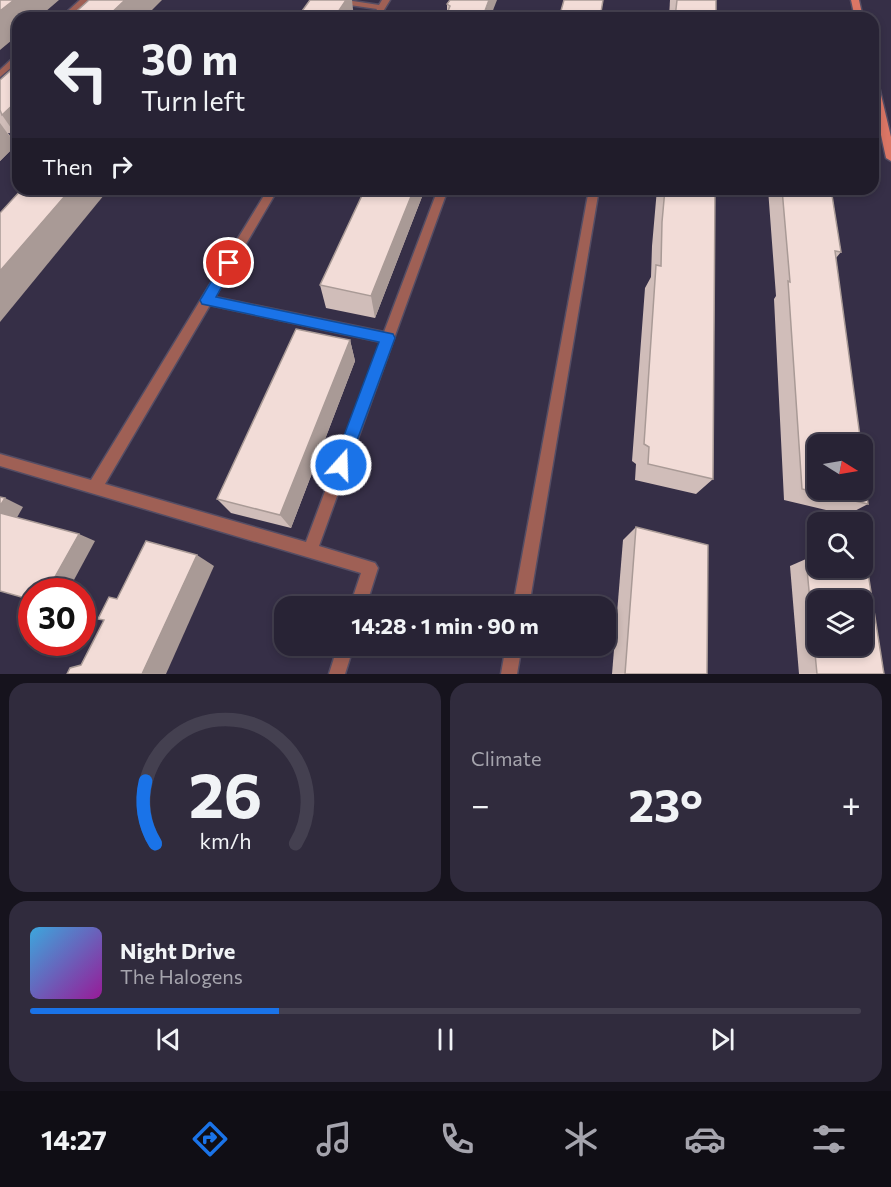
<!DOCTYPE html>
<meta charset="utf-8">
<style>
:root{--surface:#282335;--page:#302b3d;--text:#f1f3f6;--muted:#a5a4ad;--line:#444050;--accent:#1a73e8}
body{margin:0;font-family:Commissioner,sans-serif;background:var(--page);color:var(--text);height:100vh;display:flex;flex-direction:column;font-size:22px;white-space:nowrap}
*{box-sizing:border-box;margin:0}
p{font-size:20px;color:var(--muted)}
.icon{flex:none;width:33px;height:33px;fill:none;stroke:currentColor;stroke-width:2;stroke-linecap:round;stroke-linejoin:round}
.map{position:relative;height:674px;overflow:hidden}
.sheet{display:flex;flex-direction:column;gap:9px;padding:9px;background:#16131d;flex:1}
.sheet>*{flex:none}
.guide{position:absolute;left:12px;top:12px;width:867px;height:183px;border-radius:18px;box-shadow:0 3px 9px #0003,0 0 0 2px var(--line);background:#282335;color:var(--text);overflow:hidden}
.needle{width:39px;rotate:101deg}
.controls{position:absolute;left:807px;top:434px;display:grid;gap:12px}
.controls a{display:grid;place-items:center;width:66px;height:66px;border-radius:12px;background:var(--surface);box-shadow:0 3px 9px #0003,0 0 0 2px var(--line);font-size:30px}
.speed{position:absolute;left:18px;top:578px;display:flex;gap:12px;font-size:30px;font-weight:700;text-align:center}
.speed>*{display:grid;place-content:center;width:78px;height:78px;border-radius:50%;background:var(--surface);box-shadow:0 3px 9px #0003,0 0 0 2px var(--line);line-height:1}
.speed .limit{border:9px solid #d22;background:#fff;color:#111}
.pin{position:absolute;display:grid;place-items:center;width:51px;height:51px;color:#fff;margin:-26px;border:3px solid #fff;border-radius:50%;box-shadow:0 2px 6px #0007}
.me{position:absolute;width:66px;margin:-33px;rotate:20deg;stroke-linejoin:round;filter:drop-shadow(0 0 4px #0008)}
.turn{display:flex;align-items:center;gap:21px;height:126px;padding:0 30px;font-size:27px}
.turn .icon{width:78px;height:78px;stroke-width:2.5}
.turn b{display:block;font-size:42px;line-height:51px}
.then{display:flex;align-items:center;height:57px;padding:0 30px;background:#0003;gap:12px;font-size:22px}
.big{font-size:45px;font-weight:700;line-height:1.1}
.sheet .card{flex:1;display:flex;flex-direction:column;justify-content:center;gap:9px;min-width:0;padding:0 21px;border-radius:18px;background:var(--page)}
.sheet .dial{align-items:center;gap:0}
.dial svg{height:156px;overflow:visible;fill:none;stroke:var(--line);stroke-width:7;stroke-linecap:round;text-anchor:middle}
.dial text{fill:var(--text);stroke:none}
.song{display:flex;align-items:center;gap:18px}
.cover{width:72px;height:72px;border-radius:9px;background:linear-gradient(135deg,hsl(200 70% 55%),hsl(300 70% 35%))}
.played{height:6px;border-radius:3px;background:linear-gradient(90deg,var(--accent) 30%,var(--line) 30%)}
.keys{display:flex;justify-content:space-around;direction:ltr}
.heat{display:flex;justify-content:space-between;align-items:center;font-size:33px;direction:ltr}
.sheet .tiles{flex:1;display:grid;gap:9px;grid-template-columns:1fr 1fr}
.card:last-child{grid-column:span 2}
.trip{position:absolute;left:274px;top:596px;width:342px;height:60px;border-radius:18px;background:var(--surface);box-shadow:0 3px 9px #0003,0 0 0 2px var(--line);font-weight:700;line-height:60px;text-align:center}
.menu{display:flex;height:96px;justify-content:space-around;align-items:center;background:#100e15;color:var(--muted)}
.menu .icon{width:42px;height:42px}
.menu .active{color:var(--accent)}
.menu b{font-size:27px;color:var(--text)}
.map>svg:first-child{display:block}
.lines{fill:none;stroke-linecap:round;stroke-linejoin:round}
.minor-casing{stroke:#544d64;stroke-width:3}
.secondary-casing{stroke:#544d64;stroke-width:3}
.minor{fill:#9f6055;fill-rule:evenodd}
.secondary{fill:#db7665;fill-rule:evenodd}
.wall{fill:#d0bdb9}
.shaded-wall{fill:#a99a96}
.building{fill:#f2dcd7;stroke:#a99a96;stroke-width:1.5;fill-rule:evenodd}
.route{fill:#1a73e8;stroke:#114b97;stroke-width:1.5}
</style>
<div class="map">
<svg width="891" height="674" viewBox="0 0 891 674">
<rect width="100%" height="100%" fill="#362f47"/>
<g class="lines">
<g class="minor-casing">
<g id="minor">
<path d="M80 0H88L69 18H60Z"/>
<path d="M325 0H346L379 5 382 0H390L379 18H371L377 9 329 2Z"/>
<path d="M15 56H18V62L0 77V70Z"/>
<path d="M0 134 18 137V143L0 140Z"/>
<path d="M268 189H278L215 297 384 332 438 189H448L319 546 375 563 378 568 366 606H350L361 573 0 466V454L91 480ZM210 305 381 342 306 542 105 484Z"/>
<path d="M589 189H599L529 606H513Z"/>
<path d="M338 645H354L345 674H329Z"/>
<path d="M506 645H522L517 674H501Z"/>
</g>
</g>
<g class="secondary-casing">
<g id="secondary">
<path d="M851 0H859L863 18H855Z"/>
<path d="M873 75 877 78 891 137V161L886 158 873 98Z"/>
</g>
</g>
<use href="#minor" class="minor"/>
<use href="#secondary" class="secondary"/>
</g>
<g class="wall">
<path d="M670 0H716V18H669Z"/>
<path d="M447 4 490 18H447Z"/>
<path d="M0 80 16 134 8 133 16 145 0 161Z"/>
<path d="M365 189H425L375 318 326 308 320 285Z"/>
<path d="M657 189H715L713 479 696 494 635 480 636 464 632 461 645 288 651 277 652 246Z"/>
<path d="M768 189H831L841 252 836 258 868 504 847 515 784 500 774 299 776 296Z"/>
<path d="M350 340 355 361 291 528 231 513 217 499Z"/>
<path d="M636 527 707 674H612L623 540Z"/>
<path d="M806 559 884 674H799L790 566Z"/>
</g>
<g class="shaded-wall">
<path d="M14 0H59L38 18H18V35L0 50V11Z"/>
<path d="M125 0H162L144 18H106Z"/>
<path d="M346 0H352L354 18H334Z"/>
<path d="M489 0H497L490 18H483Z"/>
<path d="M18 100V138L2 115Z"/>
<path d="M0 123 16 145 0 161Z"/>
<path d="M71 189H109L0 322V271Z"/>
<path d="M414 189H425L375 318 371 296Z"/>
<path d="M350 340 355 361 291 528 280 515Z"/>
<path d="M5 498 23 507 15 521 0 514V506Z"/>
<path d="M79 534 95 541 68 591H47Z"/>
<path d="M197 555 214 566 166 674H142Z"/>
</g>
<g class="building">
<path d="M0 0H14L0 11Z"/>
<path d="M89 0H125L106 18H69Z"/>
<path d="M310 0H346L334 18H297Z"/>
<path d="M450 0H489L483 16 448 11 450 6 447 4Z"/>
<path d="M564 0H603L600 18H559Z"/>
<path d="M677 0H716V18H675Z"/>
<path d="M183 14 211 18H179Z"/>
<path d="M18 64V100L2 115 0 110V80Z"/>
<path d="M22 189H71L0 271V213Z"/>
<path d="M365 189H414L371 296 320 285Z"/>
<path d="M665 189H715L713 479 648 464 649 447 644 444 656 265 661 266 662 222Z"/>
<path d="M782 189H831L841 252 835 251 861 444H818V489H862V459L868 504 802 489 788 281 790 282Z"/>
<path d="M296 329 350 340 280 515 217 499Z"/>
<path d="M0 497 5 498 0 506Z"/>
<path d="M0 513 79 534 47 591H32V600L0 591Z"/>
<path d="M636 527 708 545 707 674H625Z"/>
<path d="M146 541 197 555 142 674H67L70 668 81 665 104 620 98 619 109 597 117 599Z"/>
<path d="M806 559 818 562V567H840L868 573 884 674H817ZM818 600H862V645H818Z"/>
</g>
<path class="route" d="M229 258 235 263 216 297 393 334 395 338 346 470 341 473 335 470 333 465 379 342 202 304 200 300 202 297 224 260Z"/>
</svg>
<div class="controls">
<a><svg class="needle" viewBox="-14 -14 28 28"><path d="M0-13l5 13h-10z" fill="#e53935"/><path d="M0 13l5-13h-10z" fill="#a5a4ad"/></svg></a>
<a><svg class="icon" aria-label="search" viewBox="0 0 24 24"><circle cx="10" cy="10" r="6"/><path d="M15 15l6 6"/></svg></a>
<a><svg class="icon" aria-label="layers" viewBox="0 0 24 24"><path d="M12 4l9 5-9 5-9-5zM3 14l9 5 9-5"/></svg></a>
</div>
<div class="speed"><div class="limit">30</div></div>
<div class="pin" style="left:229px;top:263px;background:#d93025"><svg class="icon" aria-label="arrive" viewBox="0 0 24 24"><path d="M6 21V4h12l-3 4 3 4H6"/></svg></div>
<svg class="me" style="left:341px;top:465px" viewBox="-20 -20 40 40"><circle r="17" fill="#1a73e8" stroke="#fff" stroke-width="3"/><path d="M0-11L8 9 0 5-8 9z" fill="#fff"/></svg>
<div class="trip">14:28 · 1 min · 90 m</div>
<div class="guide">
<div class="turn"><svg class="icon" aria-label="left" viewBox="0 0 24 24"><path d="M17 20v-9H6M10 6l-5 5 5 5"/></svg><div><b>30 m</b>Turn left</div></div>
<div class="then">Then<svg class="icon" aria-label="right" viewBox="0 0 24 24"><path d="M7 20v-9h11M14 6l5 5-5 5"/></svg></div>
</div>
</div>
<section class="sheet">
<div class="tiles">
<div class="card dial"><svg viewBox="0 0 100 80">
<path d="M14 69A42 42 0 1 1 86 69"/>
<path d="M14 69A42 42 0 0 1 9 37" stroke="#1a73e8"/>
<text x="50" y="56" font-size="32" font-weight="700">26</text>
<text x="50" y="72" font-size="11">km/h</text>
</svg></div>
<div class="card"><p>Climate</p>
<div class="heat"><a>−</a><b class="big">23°</b><a>+</a></div>
</div>
<div class="card">
<div class="song"><i class="cover"></i><div><b>Night Drive</b><p>The Halogens</p></div></div>
<div class="played"></div>
<div class="keys"><svg class="icon" aria-label="previous" viewBox="0 0 24 24"><path d="M18 5L8 12l10 7zM5 5v14"/></svg><svg class="icon" aria-label="pause" viewBox="0 0 24 24"><path d="M8 5v14M16 5v14"/></svg><svg class="icon" aria-label="next" viewBox="0 0 24 24"><path d="M6 5l10 7-10 7zM19 5v14"/></svg></div>
</div>
</div>
</section>
<nav class="menu">
<b>14:27</b>
<svg class="icon active" aria-label="directions" viewBox="0 0 24 24"><path d="M12 3l9 9-9 9-9-9zM9 14v-3h6M13 9l2 2-2 2"/></svg>
<svg class="icon" aria-label="music" viewBox="0 0 24 24"><path d="M9 18V5l10-2v13"/><circle cx="6" cy="18" r="3"/><circle cx="16" cy="16" r="3"/></svg>
<svg class="icon" aria-label="phone" viewBox="0 0 24 24"><path d="M5 4h4l2 5-3 2q2 4 5 5l2-3 5 2v4C11 20 4 13 5 4z"/></svg>
<svg class="icon" aria-label="climate" viewBox="0 0 24 24"><path d="M12 3v18M4 7l16 10M4 17L20 7"/></svg>
<svg class="icon" aria-label="car" viewBox="0 0 24 24"><path d="M5 17H2v-5l4-1 3-4h7l3 4 3 1v5h-3M9 17h6M6 11h13"/><circle cx="7" cy="17" r="2"/><circle cx="17" cy="17" r="2"/></svg>
<svg class="icon" aria-label="filters" viewBox="0 0 24 24"><path d="M4 7h16M4 17h16"/><circle cx="9" cy="7" r="2"/><circle cx="15" cy="17" r="2"/></svg>
</nav>
